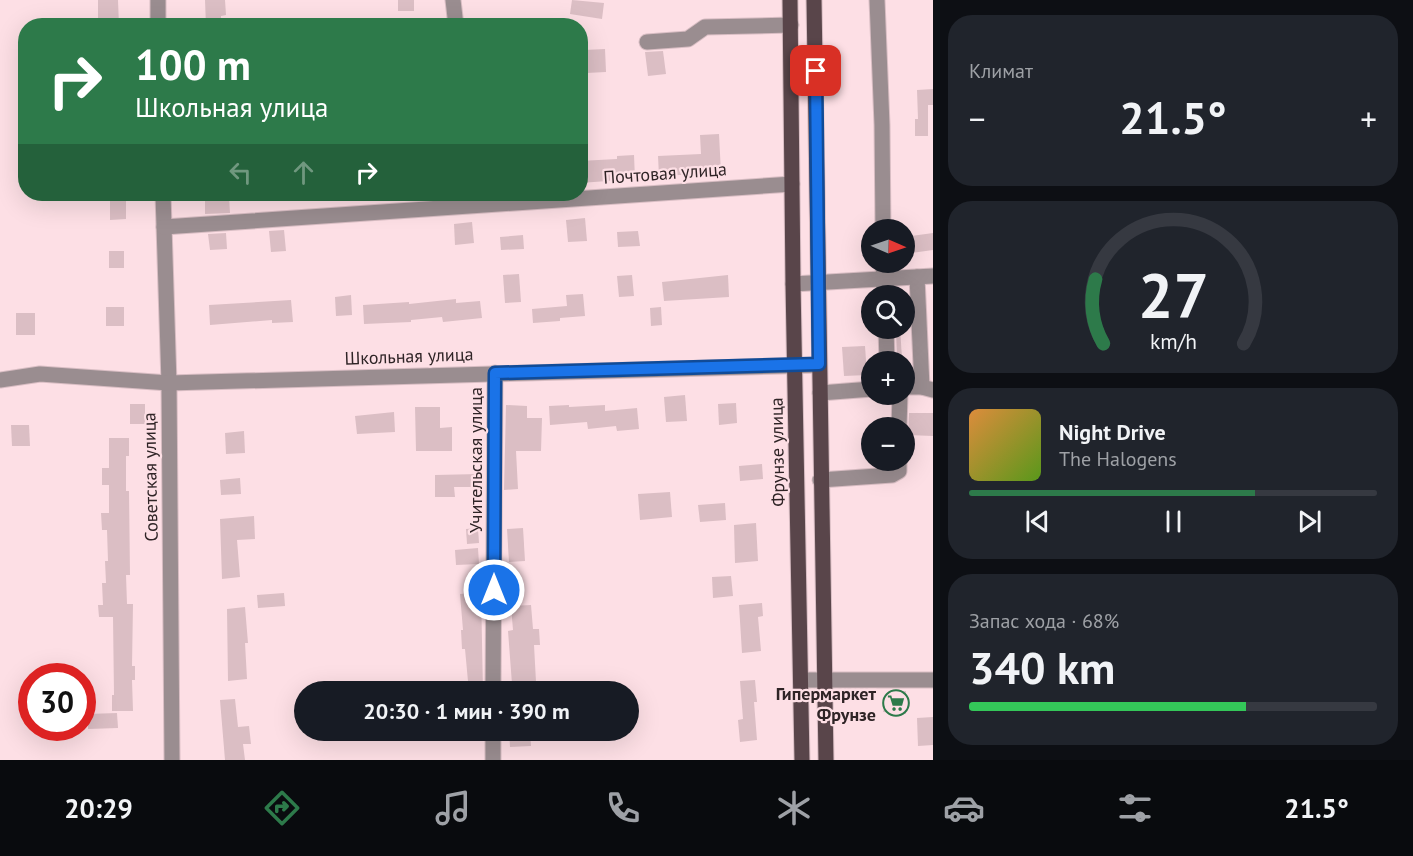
<!DOCTYPE html>
<html lang="ru">
<meta charset="utf-8">
<style>
:root{--surface:#171b24;--page:#20242c;--text:#f1f3f6;--muted:#9ea1a6;--line:#363941;--accent:#2d7a4a}
body{margin:0;font-family:"PT Sans",sans-serif;background:var(--page);color:var(--text);height:100vh;display:flex;flex-direction:column;font-size:22px;white-space:nowrap}
*{box-sizing:border-box;margin:0}
p{font-size:20px;color:var(--muted)}
.icon{flex:none;width:33px;height:33px;fill:none;stroke:currentColor;stroke-width:2;stroke-linecap:round;stroke-linejoin:round}
.map{position:relative;flex:1;overflow:hidden}
.panel{display:flex;flex-direction:column;gap:15px;padding:15px;background:#0d0f14;width:480px}
.panel>*{flex:none}
.hud{position:absolute;left:18px;top:18px;width:570px;height:183px;border-radius:24px;box-shadow:0 6px 24px #0002;background:#2d7a4a;color:#fff;overflow:hidden}
.needle{width:39px;rotate:92deg}
.fabs{position:absolute;left:861px;top:219px;display:grid;gap:12px}
.fabs a{display:grid;place-items:center;width:54px;height:54px;border-radius:50%;background:var(--surface);box-shadow:0 6px 24px #0002;font-size:30px}
.speed{position:absolute;left:18px;top:663px;display:flex;gap:12px;font-size:30px;font-weight:700;text-align:center}
.speed>*{display:grid;place-content:center;width:78px;height:78px;border-radius:50%;background:var(--surface);box-shadow:0 6px 24px #0002;line-height:1}
.speed .limit{border:9px solid #d22;background:#fff;color:#111}
.pin{position:absolute;display:grid;place-items:center;width:51px;height:51px;color:#fff;margin:-26px;border-radius:12px;box-shadow:0 3px 9px #0006}
.me{position:absolute;width:66px;margin:-33px;rotate:0deg;stroke-linejoin:round;filter:drop-shadow(0 0 4px #0008)}
.turn{display:flex;align-items:center;gap:21px;height:126px;padding:0 18px;font-size:27px}
.turn .icon{width:78px;height:78px;stroke-width:2.5}
.turn b{display:block;font-size:42px;line-height:51px}
.lanes{display:flex;align-items:center;height:57px;padding:0 18px;background:#0003;justify-content:center;gap:30px;direction:ltr}
.lanes .off{opacity:.35}
.big{font-size:45px;font-weight:700;line-height:1.1}
.panel .widget{flex:1;display:flex;flex-direction:column;justify-content:center;gap:9px;min-width:0;padding:0 21px;border-radius:24px;background:var(--page)}
.panel .dial{align-items:center;gap:0}
.dial svg{height:156px;overflow:visible;fill:none;stroke:var(--line);stroke-width:7;stroke-linecap:round;text-anchor:middle}
.dial text{fill:var(--text);stroke:none}
.song{display:flex;align-items:center;gap:18px}
.cover{width:72px;height:72px;border-radius:9px;background:linear-gradient(135deg,hsl(30 70% 55%),hsl(90 70% 35%))}
.played{height:6px;border-radius:3px;background:linear-gradient(90deg,var(--accent) 70%,var(--line) 70%)}
.keys{display:flex;justify-content:space-around;direction:ltr}
.heat{display:flex;justify-content:space-between;align-items:center;font-size:33px;direction:ltr}
.charge{height:9px;border-radius:4px;background:linear-gradient(90deg,#34c759 68%,var(--line) 0)}
.trip{position:absolute;left:294px;top:681px;width:345px;height:60px;border-radius:30px;background:var(--surface);box-shadow:0 6px 24px #0002;font-weight:700;line-height:60px;text-align:center}
.dock{display:flex;height:96px;justify-content:space-around;align-items:center;background:#090b0e;color:var(--muted)}
.dock .icon{width:42px;height:42px}
.dock .on{color:var(--accent)}
.dock b{font-size:27px;color:var(--text)}
main{display:flex;flex:1;min-height:0}
.map>svg:first-child{display:block}
.building{fill:#dbbec4}
.lines{fill:none;stroke-linecap:round;stroke-linejoin:round}
.minor-casing{stroke:#d8bdc3;stroke-width:17}
.major-casing{stroke:#d8bdc3;stroke-width:17}
.minor{stroke:#9a8d90;stroke-width:15}
.major{stroke:#59454a;stroke-width:15}
.route-casing{stroke:#114b97;stroke-width:15}
.route{stroke:#1a73e8;stroke-width:10}
.labels{text-anchor:middle;dominant-baseline:central;stroke-width:4.5;stroke-linejoin:round;paint-order:stroke}
.street-label{font-size:18px;fill:#2f2426;stroke:#fddfe5}
.poi-label{font-size:18px;font-weight:bold;fill:#2f2426;stroke:#fddfe5;text-anchor:end}
</style>
<main>
<div class="map">
<svg width="933" height="760" viewBox="0 0 933 760">
<rect width="100%" height="100%" fill="#fddfe5"/>
<g class="building">
<path d="M98 0H118L119 26H98Z"/>
<path d="M205 0H225L226 15 221 16V26H206Z"/>
<rect x="398" y="0" width="16" height="11"/>
<path d="M572 0 604 3 602 19 570 14Z"/>
<path d="M605 49 606 72 586 73 585 50Z"/>
<path d="M663 51 666 74 648 76 645 52Z"/>
<path d="M933 89V105H928V136H915V119H918L917 90Z"/>
<path d="M719 134 721 173 659 176 658 156 701 154 700 135Z"/>
<path d="M634 155 635 179 580 183V161L617 159V156Z"/>
<path d="M229 196 230 213 205 214V197Z"/>
<path d="M110 199H126V219L110 220Z"/>
<path d="M585 218 587 241 568 242 566 220Z"/>
<path d="M472 222 474 243 455 245 454 224Z"/>
<path d="M284 230 286 251 271 252 269 231Z"/>
<path d="M638 231 640 246 618 247 617 232Z"/>
<path d="M226 233 227 249 210 250 208 234Z"/>
<path d="M933 233V250L904 254V237Z"/>
<path d="M523 235 524 249 501 250 500 237Z"/>
<rect x="109" y="251" width="15" height="17"/>
<path d="M519 274 521 302 505 303 503 275Z"/>
<path d="M632 275 634 296 619 297 617 276Z"/>
<path d="M728 275 729 297 664 301 662 282Z"/>
<path d="M583 294 585 316 560 318V321L533 323 532 309 567 306 566 295Z"/>
<path d="M351 295 352 315 336 316 335 297Z"/>
<path d="M456 299V303L480 301 482 318 443 322 442 317 411 320V322L364 324 363 305 409 302V304Z"/>
<path d="M291 300 293 322 272 323V320L210 325 209 305Z"/>
<rect x="106" y="307" width="18" height="19"/>
<path d="M661 307 662 325 651 326 650 308Z"/>
<rect x="16" y="313" width="19" height="22"/>
<path d="M896 328H900L902 358H897Z"/>
<path d="M865 346 867 375 844 376 842 347Z"/>
<path d="M685 395 687 421 666 422 664 397Z"/>
<path d="M736 403 737 423 719 425 718 404Z"/>
<rect x="130" y="404" width="15" height="20"/>
<path d="M506 405 527 406V418H542L541 451H516L518 489 504 490Z"/>
<path d="M569 405V407L605 405V411L637 408 639 429 617 431 616 426 588 429 587 422 550 425 549 406Z"/>
<path d="M415 407H440V428L452 427V451H416Z"/>
<path d="M394 412 395 432 357 434 355 416Z"/>
<path d="M909 413H933V436L908 435Z"/>
<path d="M11 425H29L30 446H12Z"/>
<path d="M244 431 245 453 226 454 225 433Z"/>
<path d="M109 438H129V456H126V491H129L130 575H126L127 604H133L132 666H135V680H132L133 711H112V695H114L113 617H99L98 605H103L102 583H106L105 561H108L107 530H102L101 513H109V485H102V468H109Z"/>
<path d="M762 464 763 479 740 481 739 466Z"/>
<path d="M479 474V487H454L455 497H435V475Z"/>
<path d="M240 478 241 494 221 495 220 480Z"/>
<path d="M670 492 672 517 640 520 638 494Z"/>
<path d="M725 503 726 520 700 522 698 505Z"/>
<path d="M254 516 255 539 237 540 240 577 222 579 220 519Z"/>
<path d="M756 523 758 561 735 563 734 525Z"/>
<path d="M478 528 479 543 467 544 466 529Z"/>
<path d="M523 528 525 561 509 562 507 529Z"/>
<path d="M478 548 479 564 456 565 455 550Z"/>
<path d="M731 576 733 596 713 598 712 577Z"/>
<path d="M481 592 483 692H469L465 649H462L461 630H463L460 594Z"/>
<path d="M284 593 285 606 258 608 257 595Z"/>
<path d="M762 603 763 616 758 617 761 651 742 653 739 605Z"/>
<path d="M531 605 533 629H539L540 645H534L536 682 512 684 508 631 513 630 511 606Z"/>
<path d="M245 607 248 643H245L247 679 228 681 227 609Z"/>
<path d="M755 680 757 702H754L757 740 740 742 738 720 743 719 740 681Z"/>
<path d="M906 691V714L883 712 887 693Z"/>
<path d="M235 699 238 727 249 726 251 744H243L245 760H225L220 700Z"/>
<path d="M117 713 118 728 88 729V714Z"/>
<path d="M933 717V745L918 746 917 718Z"/>
<path d="M509 730H530L531 746 510 747Z"/>
</g>
<g class="lines">
<g class="minor-casing">
<g id="minor">
<path d="M158 0V26"/>
<path d="M453 0 456 26"/>
<path d="M877 0 882 125 883 230"/>
<path d="M647 42 688 39 705 27 791 25"/>
<path d="M163 194 169 383 172 760"/>
<path d="M164 227 792 184"/>
<path d="M883 262 884 296"/>
<path d="M917 277 922 387"/>
<path d="M793 284 933 276"/>
<path d="M886 328 887 362"/>
<path d="M0 380 40 374 169 383 819 365"/>
<path d="M904 387H922L933 390"/>
<path d="M820 393 872 389"/>
<path d="M899 428 900 394"/>
<path d="M820 480 892 475 899 471V460"/>
<path d="M802 680H933"/>
<path d="M493 692 495 373"/>
<path d="M493 760V730"/>
</g>
</g>
<g class="major-casing">
<g id="major">
<path d="M790 0 793 284 802 760"/>
<path d="M814 0 826 760"/>
</g>
</g>
<use href="#minor" class="minor"/>
<use href="#major" class="major"/>
</g>
<g class="lines">
<g class="route-casing">
<path id="route" d="M494 590 495 373 819 364 816 71"/>
</g>
<use href="#route" class="route"/>
</g>
<defs>
<g id="supermarket-ring" transform="scale(1.35)"><circle r="9.5" fill="#fddfe5" stroke="#2d7a4a" stroke-width="1.5"/><path d="M-6-5.5h2.5l.6 2H6L4.5 2H-2.5L-4.4-4H-6ZM-1.5 3.2a1.3 1.3 0 1 0 .1 0ZM3 3.2a1.3 1.3 0 1 0 .1 0Z" fill="#2d7a4a"/></g>
</defs>
<g fill-rule="evenodd">
<use href="#supermarket-ring" x="896" y="703"/>
</g>
<g class="labels">
<g class="street-label">
<text transform="translate(665 173) rotate(-4)">Почтовая улица</text>
<text transform="translate(409 356) rotate(-2)">Школьная улица</text>
<text transform="translate(777 452) rotate(-91)">Фрунзе улица</text>
<text transform="translate(475 460) rotate(-90)">Учительская улица</text>
<text transform="translate(150 477) rotate(-91)">Советская улица</text>
</g>
<g class="poi-label">
<text x="876" y="693">Гипермаркет<tspan x="876" dy="21">Фрунзе</tspan></text>
</g>
</g>
</svg>
<div class="fabs">
<a><svg class="needle" viewBox="-14 -14 28 28"><path d="M0-13l5 13h-10z" fill="#e53935"/><path d="M0 13l5-13h-10z" fill="#9ea1a6"/></svg></a>
<a><svg class="icon" aria-label="search" viewBox="0 0 24 24"><circle cx="10" cy="10" r="6"/><path d="M15 15l6 6"/></svg></a>
<a>+</a>
<a>−</a>
</div>
<div class="speed"><div class="limit">30</div></div>
<div class="pin" style="left:816px;top:71px;background:#d93025"><svg class="icon" aria-label="arrive" viewBox="0 0 24 24"><path d="M6 21V4h12l-3 4 3 4H6"/></svg></div>
<svg class="me" style="left:494px;top:590px" viewBox="-20 -20 40 40"><circle r="17" fill="#1a73e8" stroke="#fff" stroke-width="3"/><path d="M0-11L8 9 0 5-8 9z" fill="#fff"/></svg>
<div class="trip">20:30 · 1 мин · 390 m</div>
<div class="hud">
<div class="turn"><svg class="icon" aria-label="right" viewBox="0 0 24 24"><path d="M7 20v-9h11M14 6l5 5-5 5"/></svg><div><b>100 m</b>Школьная улица</div></div>
<div class="lanes"><svg class="icon off" aria-label="left" viewBox="0 0 24 24"><path d="M17 20v-9H6M10 6l-5 5 5 5"/></svg><svg class="icon off" aria-label="ahead" viewBox="0 0 24 24"><path d="M12 20V5M6 11l6-6 6 6"/></svg><svg class="icon" aria-label="right" viewBox="0 0 24 24"><path d="M7 20v-9h11M14 6l5 5-5 5"/></svg></div>
</div>
</div>
<section class="panel">
<div class="widget"><p>Климат</p>
<div class="heat"><a>−</a><b class="big">21.5°</b><a>+</a></div>
</div>
<div class="widget dial"><svg viewBox="0 0 100 80">
<path d="M14 69A42 42 0 1 1 86 69"/>
<path d="M14 69A42 42 0 0 1 10 36" stroke="#2d7a4a"/>
<text x="50" y="56" font-size="32" font-weight="700">27</text>
<text x="50" y="72" font-size="11">km/h</text>
</svg></div>
<div class="widget">
<div class="song"><i class="cover"></i><div><b>Night Drive</b><p>The Halogens</p></div></div>
<div class="played"></div>
<div class="keys"><svg class="icon" aria-label="previous" viewBox="0 0 24 24"><path d="M18 5L8 12l10 7zM5 5v14"/></svg><svg class="icon" aria-label="pause" viewBox="0 0 24 24"><path d="M8 5v14M16 5v14"/></svg><svg class="icon" aria-label="next" viewBox="0 0 24 24"><path d="M6 5l10 7-10 7zM19 5v14"/></svg></div>
</div>
<div class="widget"><p>Запас хода · 68%</p><b class="big">340 km</b><div class="charge"></div></div>
</section>
</main>
<nav class="dock">
<b>20:29</b>
<svg class="icon on" aria-label="directions" viewBox="0 0 24 24"><path d="M12 3l9 9-9 9-9-9zM9 14v-3h6M13 9l2 2-2 2"/></svg>
<svg class="icon" aria-label="music" viewBox="0 0 24 24"><path d="M9 18V5l10-2v13"/><circle cx="6" cy="18" r="3"/><circle cx="16" cy="16" r="3"/></svg>
<svg class="icon" aria-label="phone" viewBox="0 0 24 24"><path d="M5 4h4l2 5-3 2q2 4 5 5l2-3 5 2v4C11 20 4 13 5 4z"/></svg>
<svg class="icon" aria-label="climate" viewBox="0 0 24 24"><path d="M12 3v18M4 7l16 10M4 17L20 7"/></svg>
<svg class="icon" aria-label="car" viewBox="0 0 24 24"><path d="M5 17H2v-5l4-1 3-4h7l3 4 3 1v5h-3M9 17h6M6 11h13"/><circle cx="7" cy="17" r="2"/><circle cx="17" cy="17" r="2"/></svg>
<svg class="icon" aria-label="filters" viewBox="0 0 24 24"><path d="M4 7h16M4 17h16"/><circle cx="9" cy="7" r="2"/><circle cx="15" cy="17" r="2"/></svg>
<b>21.5°</b>
</nav>
